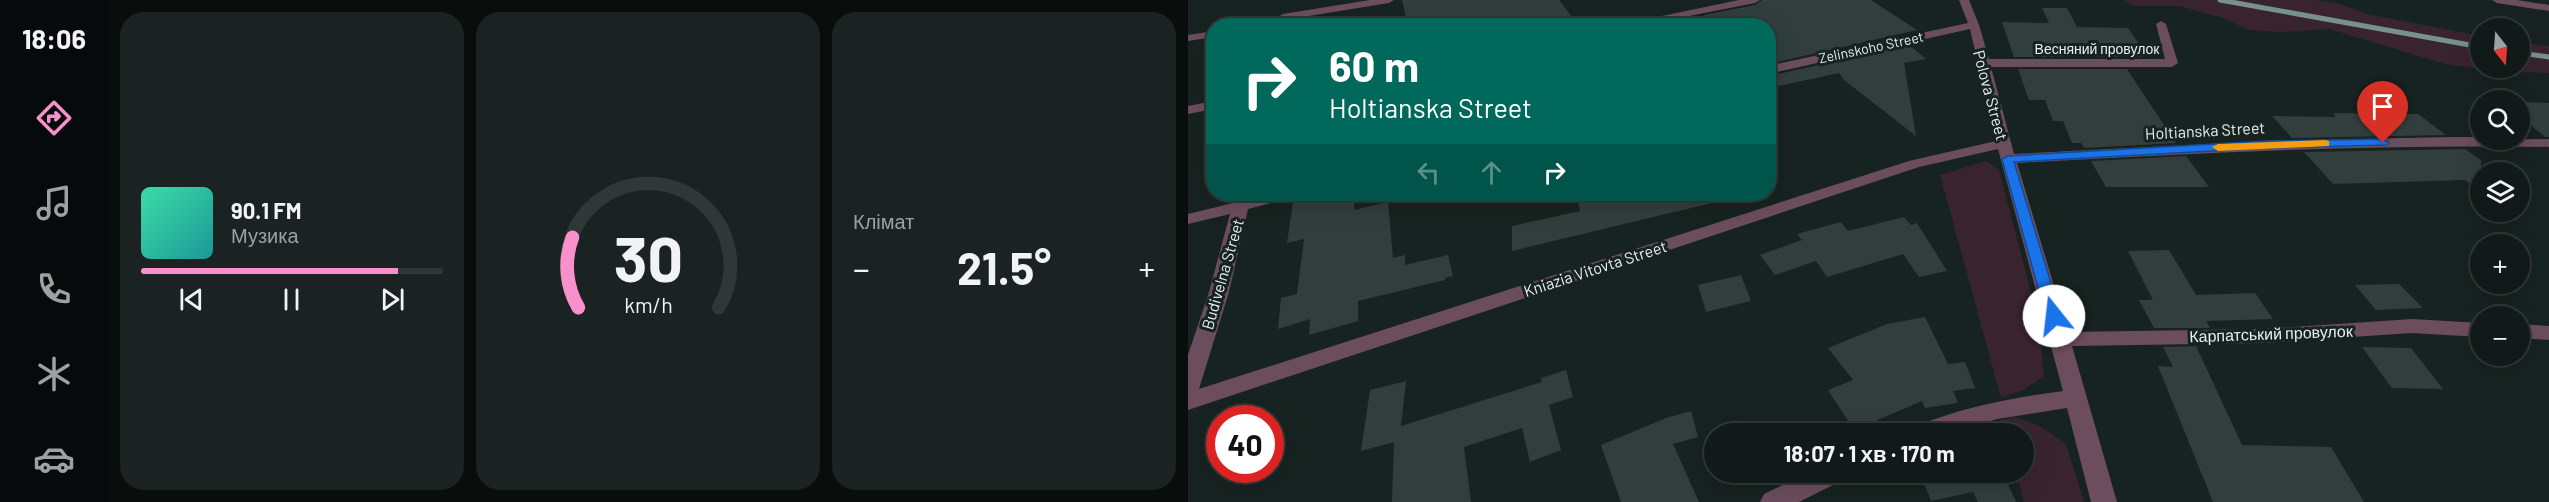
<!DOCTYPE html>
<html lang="uk">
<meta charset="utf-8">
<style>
:root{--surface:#111a18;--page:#1a2321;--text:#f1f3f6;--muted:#9ca1a2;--line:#303837;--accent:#f890cc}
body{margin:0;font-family:Barlow,sans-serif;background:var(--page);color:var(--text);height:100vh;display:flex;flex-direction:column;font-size:22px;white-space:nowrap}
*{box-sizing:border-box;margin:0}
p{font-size:20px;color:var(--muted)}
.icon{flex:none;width:33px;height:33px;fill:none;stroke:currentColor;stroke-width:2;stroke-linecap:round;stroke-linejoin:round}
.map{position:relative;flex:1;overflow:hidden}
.sheet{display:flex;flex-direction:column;gap:12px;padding:12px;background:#090e0d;width:1080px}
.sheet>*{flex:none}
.guide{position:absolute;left:18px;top:18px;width:570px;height:183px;border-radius:24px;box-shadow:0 6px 24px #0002,0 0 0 2px var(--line);background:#00695c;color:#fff;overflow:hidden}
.needle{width:39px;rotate:163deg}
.controls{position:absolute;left:1282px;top:18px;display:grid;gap:12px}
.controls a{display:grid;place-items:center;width:60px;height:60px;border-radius:50%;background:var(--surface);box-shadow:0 6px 24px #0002,0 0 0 2px var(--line);font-size:30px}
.speed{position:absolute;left:18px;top:405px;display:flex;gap:12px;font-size:30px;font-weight:700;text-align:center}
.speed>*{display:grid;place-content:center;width:78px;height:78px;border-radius:50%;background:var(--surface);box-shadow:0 6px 24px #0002,0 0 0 2px var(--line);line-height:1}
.speed .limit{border:9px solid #d22;background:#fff;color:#111}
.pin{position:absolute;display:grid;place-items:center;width:51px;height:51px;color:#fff;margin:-62px -26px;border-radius:50% 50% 50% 0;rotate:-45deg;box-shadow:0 0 6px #0007}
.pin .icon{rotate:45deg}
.me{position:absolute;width:66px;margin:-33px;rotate:344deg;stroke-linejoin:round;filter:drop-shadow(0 0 4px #0008)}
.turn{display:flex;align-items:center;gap:21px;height:126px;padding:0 24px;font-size:27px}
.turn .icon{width:78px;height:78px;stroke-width:2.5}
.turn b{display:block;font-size:42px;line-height:51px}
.lanes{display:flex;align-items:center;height:57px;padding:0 24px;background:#0003;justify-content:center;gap:30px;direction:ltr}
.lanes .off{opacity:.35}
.big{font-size:45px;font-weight:700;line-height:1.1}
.sheet .widget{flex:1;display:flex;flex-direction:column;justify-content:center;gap:9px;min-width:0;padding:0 21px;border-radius:24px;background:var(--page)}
.sheet .dial{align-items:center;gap:0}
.dial svg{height:156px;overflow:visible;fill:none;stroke:var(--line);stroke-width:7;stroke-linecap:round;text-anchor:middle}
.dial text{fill:var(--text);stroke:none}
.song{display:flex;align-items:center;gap:18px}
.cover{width:72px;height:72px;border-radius:9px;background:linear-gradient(135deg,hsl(160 70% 55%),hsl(180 70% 35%))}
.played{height:6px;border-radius:3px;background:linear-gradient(90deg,var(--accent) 85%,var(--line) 85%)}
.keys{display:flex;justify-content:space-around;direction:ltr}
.heat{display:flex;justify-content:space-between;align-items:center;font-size:33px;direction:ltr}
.sheet .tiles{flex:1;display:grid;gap:12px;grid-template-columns:repeat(3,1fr)}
.trip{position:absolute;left:516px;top:423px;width:330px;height:60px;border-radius:30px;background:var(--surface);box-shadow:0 6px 24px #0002,0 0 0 2px var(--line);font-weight:700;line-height:60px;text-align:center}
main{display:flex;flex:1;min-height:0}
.tabs{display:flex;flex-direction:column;width:108px;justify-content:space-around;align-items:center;background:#070a0a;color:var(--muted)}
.tabs .icon{width:42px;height:42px}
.tabs .current{color:var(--accent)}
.tabs b{font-size:27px;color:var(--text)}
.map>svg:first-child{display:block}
.green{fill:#39232f}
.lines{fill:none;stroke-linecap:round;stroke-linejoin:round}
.stream{stroke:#76928b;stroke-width:5}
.building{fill:#313e3b}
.minor{fill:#6c4d5e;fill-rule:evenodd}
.route{fill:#1a73e8;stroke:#114b97;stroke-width:1.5}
.slow{fill:#f59e0b}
.labels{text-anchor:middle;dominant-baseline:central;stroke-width:6;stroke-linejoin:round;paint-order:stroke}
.far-street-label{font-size:14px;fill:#e7efed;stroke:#172320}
.street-label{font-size:16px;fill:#e7efed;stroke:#172320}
</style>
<main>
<nav class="tabs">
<b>18:06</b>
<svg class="icon current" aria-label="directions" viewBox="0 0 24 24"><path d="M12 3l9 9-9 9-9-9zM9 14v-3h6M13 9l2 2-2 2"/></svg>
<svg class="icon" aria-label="music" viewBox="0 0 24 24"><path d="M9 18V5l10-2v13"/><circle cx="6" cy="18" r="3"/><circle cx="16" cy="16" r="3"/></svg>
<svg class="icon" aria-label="phone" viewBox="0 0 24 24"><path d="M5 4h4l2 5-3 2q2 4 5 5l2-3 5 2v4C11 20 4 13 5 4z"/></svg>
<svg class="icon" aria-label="climate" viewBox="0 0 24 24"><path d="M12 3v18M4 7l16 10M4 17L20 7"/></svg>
<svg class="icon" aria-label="car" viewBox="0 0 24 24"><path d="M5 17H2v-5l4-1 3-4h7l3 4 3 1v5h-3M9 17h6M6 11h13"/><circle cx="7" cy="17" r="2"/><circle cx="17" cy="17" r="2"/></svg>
</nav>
<section class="sheet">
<div class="tiles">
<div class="widget">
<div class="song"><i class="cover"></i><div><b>90.1 FM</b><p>Музика</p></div></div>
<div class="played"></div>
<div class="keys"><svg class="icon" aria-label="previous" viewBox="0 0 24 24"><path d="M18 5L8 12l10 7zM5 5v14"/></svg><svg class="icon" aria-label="pause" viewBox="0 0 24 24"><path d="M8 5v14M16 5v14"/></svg><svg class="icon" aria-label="next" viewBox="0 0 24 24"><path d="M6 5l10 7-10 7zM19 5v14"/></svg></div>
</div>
<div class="widget dial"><svg viewBox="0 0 100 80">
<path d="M14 69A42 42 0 1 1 86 69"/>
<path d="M14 69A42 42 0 0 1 11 33" stroke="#f890cc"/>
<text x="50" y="56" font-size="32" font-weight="700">30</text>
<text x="50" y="72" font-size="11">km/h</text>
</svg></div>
<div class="widget"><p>Клімат</p>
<div class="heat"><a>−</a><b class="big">21.5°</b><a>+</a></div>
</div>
</div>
</section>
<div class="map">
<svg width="1361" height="502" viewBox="0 0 1361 502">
<rect width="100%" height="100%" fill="#172320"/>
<g class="green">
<path d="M937 0H1128L1152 4 1180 14 1293 36V68H1332V42L1361 46V73L1314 72 1257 64 1141 29 1094 32 1061 30 1035 18 991 6H945Z"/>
<path d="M798 161 811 170 850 319 856 376 835 390 813 398 752 175Z"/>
<path d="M827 417 852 426 878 444 896 502H836L828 473 836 472V434L816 433 812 420Z"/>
</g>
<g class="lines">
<g class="stream">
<path d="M1032 0 1293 47"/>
<path d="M1332 53 1361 57"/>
</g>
</g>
<g class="building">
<path d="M214 0H371L387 21 360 26H220Z"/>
<path d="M574 0H683L729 30 580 64V26H565L558 22 524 26 516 15 567 5Z"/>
<path d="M854 8H879L889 27 940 28 960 57H826L814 22 861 23Z"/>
<path d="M721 45 738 59 716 63 728 136 656 80 651 73 591 86 581 76Z"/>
<path d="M830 69H939L988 143 896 148 893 143H884L875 121H865L857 100H841Z"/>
<path d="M1332 102 1361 103V137H1357L1332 116Z"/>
<path d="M1145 113 1230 114 1258 135 1104 138 1084 116 1148 117Z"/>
<path d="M1277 149 1293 160V193L1277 180 1145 184 1116 152Z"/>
<path d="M998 156 1021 187H918L903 161Z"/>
<path d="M144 194H166V210L200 202 205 258 217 255V265L260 255 265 276 257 278V280L170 301V321L121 335 122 319 90 329 93 298 109 294 116 239 99 243 105 202Z"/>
<path d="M388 194H523L524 203 324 251V226L392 211Z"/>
<path d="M716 217 723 225 729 223 759 271 731 277 715 254 639 277 628 261 587 275 572 255 614 240 609 234 653 222 660 231Z"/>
<path d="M981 250 1008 295 1067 293 1085 319 1018 321 1022 328H966L951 300H965L940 251Z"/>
<path d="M553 275 563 301 518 312 510 285Z"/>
<path d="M1211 284 1235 308 1188 310 1167 285Z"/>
<path d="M737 317 760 364 777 362 787 388 765 391 770 403 737 408 734 401 666 430 640 390 665 380 640 348 699 324Z"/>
<path d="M1008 346 1054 445 1143 447 1176 502H1025L970 366 985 367 975 347Z"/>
<path d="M1174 347 1223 348 1255 389 1204 388Z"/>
<path d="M378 370 385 397 361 405 373 450 342 462 334 428 276 447 283 502H204L206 442 173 451 182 390 218 381 213 426 354 382 353 378Z"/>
<path d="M503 411 510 437 485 444 511 502H433L413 445 478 418Z"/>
<path d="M732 472H826L827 483 820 484 828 502H790L785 492 743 501Z"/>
</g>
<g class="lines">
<g class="minor">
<path d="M182 0H206L201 3 96 20 100 23 98 26H73L94 20 90 17 95 14Z"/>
<path d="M551 0H572L567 3 450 26H426Z"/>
<path d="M771 0H781L791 25 801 59H977L968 24 973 21 978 24 990 63 984 67H803L826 154 1079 141 1265 137H1293V140L1361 139V147C1183 144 1006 153 829 163L880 332 1075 329 1224 319 1293 323V337L1224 333 1075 343 884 346 929 502H903L879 408 809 419 759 434H722L726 427C774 407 823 398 875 391L810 149 731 167 0 410V355L21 292 42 214 0 224V214L45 203 47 194H63L62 199 82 194H108L106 197 60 209 41 292 11 389 721 161 808 141 782 29 580 74V66L780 23Z"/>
<path d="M1304 0H1329L1361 5V11L1309 3Z"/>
<path d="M26 31V37L0 41V35Z"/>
<path d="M26 101V109L0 114V106Z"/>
<path d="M1332 324 1361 326V340L1332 338Z"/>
<path d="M622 472H660L657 479 611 502H572L576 494Z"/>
</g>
</g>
<path class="route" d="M1195 139 1201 143 1199 145 1078 148 826 162 873 316 866 322 858 316 814 159 820 156 1078 141Z"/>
<path class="slow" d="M1137 140 1141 141V146L1030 151 1024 147 1030 144Z"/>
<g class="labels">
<g class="far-street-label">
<text transform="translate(683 47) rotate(-12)">Zelinskoho Street</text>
<text x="909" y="48">Весняний провулок</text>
</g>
<g class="street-label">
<text transform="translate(803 95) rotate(75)">Polova Street</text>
<text transform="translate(1017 130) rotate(-3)">Holtianska Street</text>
<text transform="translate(407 268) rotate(-18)">Kniazia Vitovta Street</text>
<text transform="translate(34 274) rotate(-74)">Budivelna Street</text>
<text transform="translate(1083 333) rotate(-2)">Карпатський провулок</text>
</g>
</g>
</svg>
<div class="controls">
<a><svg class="needle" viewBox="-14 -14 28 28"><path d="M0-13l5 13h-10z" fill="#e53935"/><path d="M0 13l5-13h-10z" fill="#9ca1a2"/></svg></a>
<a><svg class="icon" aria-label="search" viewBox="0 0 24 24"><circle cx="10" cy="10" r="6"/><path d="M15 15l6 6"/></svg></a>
<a><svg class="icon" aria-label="layers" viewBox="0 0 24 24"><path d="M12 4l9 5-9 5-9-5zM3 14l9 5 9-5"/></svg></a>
<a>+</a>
<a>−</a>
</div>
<div class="speed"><div class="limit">40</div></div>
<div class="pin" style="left:1195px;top:143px;background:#d93025"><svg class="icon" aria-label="arrive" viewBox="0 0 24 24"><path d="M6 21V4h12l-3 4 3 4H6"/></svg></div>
<svg class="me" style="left:866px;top:316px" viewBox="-20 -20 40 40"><circle r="19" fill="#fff"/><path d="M0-13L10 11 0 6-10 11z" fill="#1a73e8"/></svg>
<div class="trip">18:07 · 1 хв · 170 m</div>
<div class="guide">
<div class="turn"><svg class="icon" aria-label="right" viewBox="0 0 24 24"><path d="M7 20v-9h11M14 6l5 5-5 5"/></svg><div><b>60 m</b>Holtianska Street</div></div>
<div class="lanes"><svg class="icon off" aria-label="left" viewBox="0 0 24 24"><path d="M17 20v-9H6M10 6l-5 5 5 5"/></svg><svg class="icon off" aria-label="ahead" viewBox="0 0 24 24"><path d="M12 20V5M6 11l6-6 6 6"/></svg><svg class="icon" aria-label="right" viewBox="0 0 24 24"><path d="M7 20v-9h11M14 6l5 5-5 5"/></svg></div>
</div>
</div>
</main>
